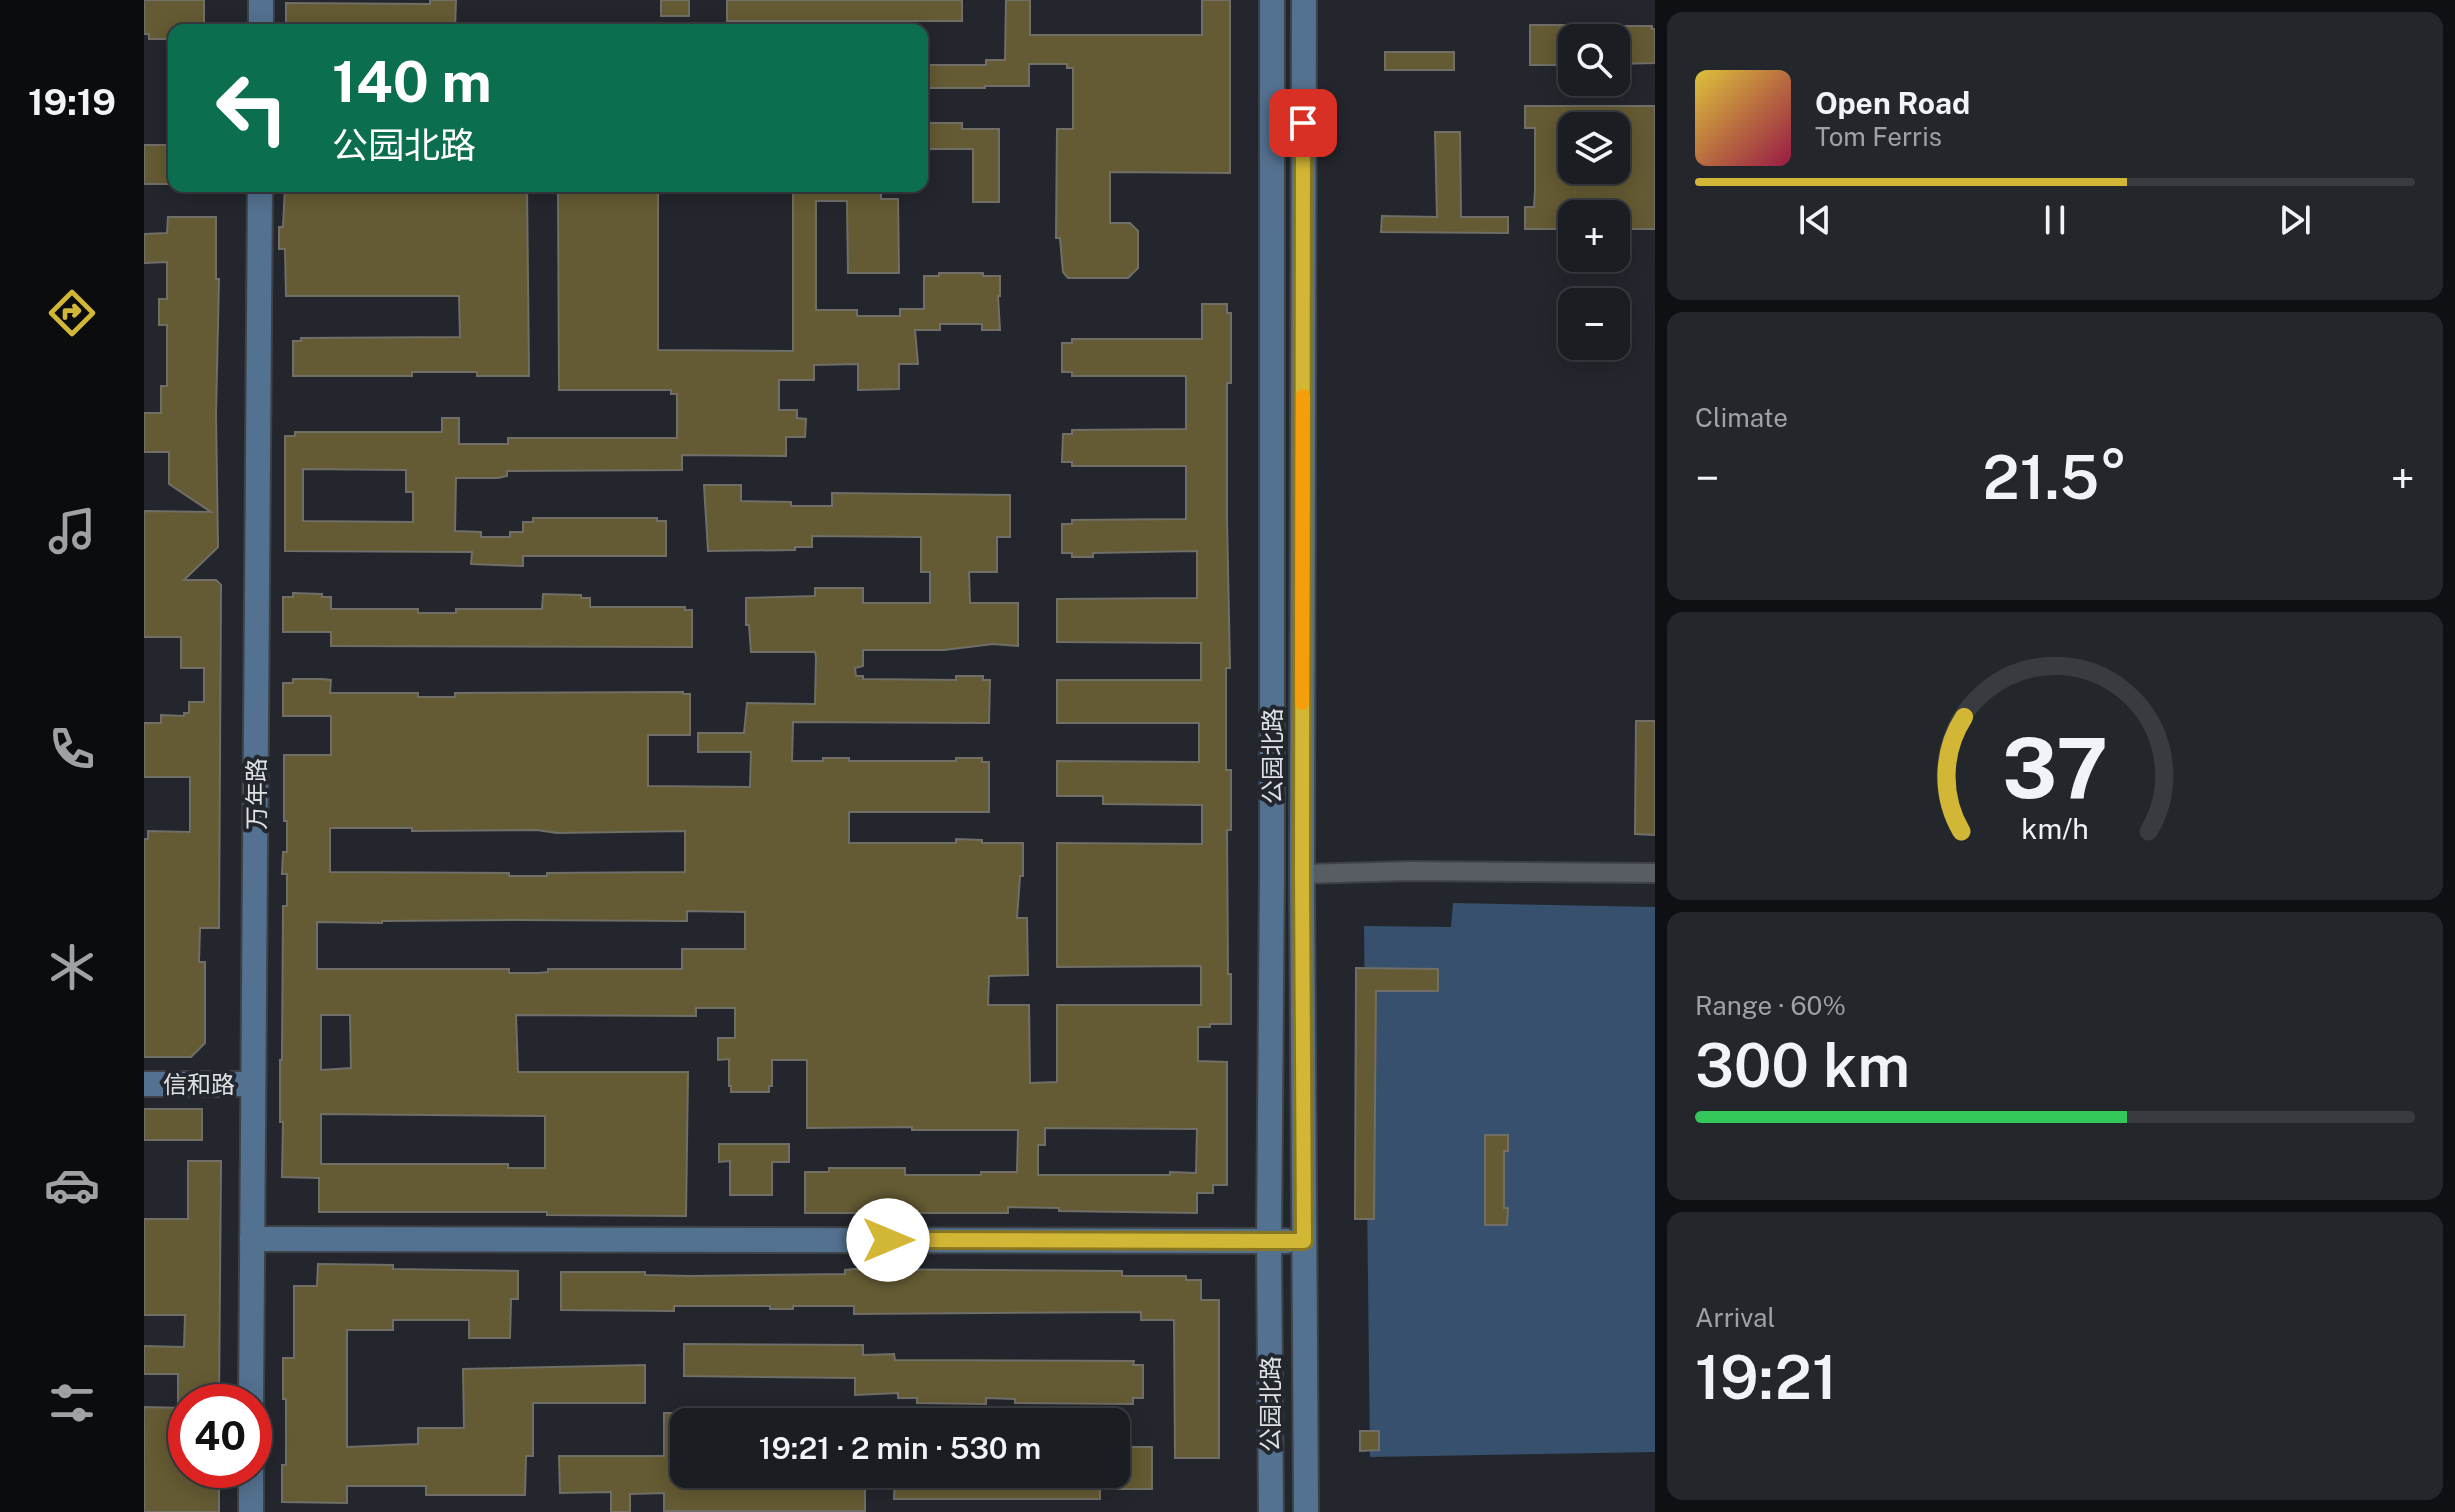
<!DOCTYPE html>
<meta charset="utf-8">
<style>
:root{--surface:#1a1d22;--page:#23262a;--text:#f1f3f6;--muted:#9fa2a5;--line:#383b40;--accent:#d2b635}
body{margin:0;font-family:"Public Sans","Noto Sans SC",sans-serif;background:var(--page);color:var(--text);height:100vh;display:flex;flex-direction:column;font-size:30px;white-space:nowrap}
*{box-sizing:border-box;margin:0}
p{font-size:26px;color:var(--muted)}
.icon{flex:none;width:44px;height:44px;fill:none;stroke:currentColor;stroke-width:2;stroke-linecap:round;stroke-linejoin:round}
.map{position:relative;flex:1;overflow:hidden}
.sheet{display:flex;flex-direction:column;gap:12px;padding:12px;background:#0e1013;width:800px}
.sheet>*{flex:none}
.hud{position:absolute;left:24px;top:24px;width:760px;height:168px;border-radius:16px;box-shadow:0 4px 20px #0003,0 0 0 2px var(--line);background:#0b6e4f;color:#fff;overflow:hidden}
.buttons{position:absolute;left:1414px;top:24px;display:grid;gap:16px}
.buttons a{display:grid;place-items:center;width:72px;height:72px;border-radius:16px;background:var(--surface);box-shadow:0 4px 20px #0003,0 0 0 2px var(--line);font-size:40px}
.speed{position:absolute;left:24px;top:1384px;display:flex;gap:16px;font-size:40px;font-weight:700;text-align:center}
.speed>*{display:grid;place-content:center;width:104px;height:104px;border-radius:50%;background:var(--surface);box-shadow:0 4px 20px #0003,0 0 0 2px var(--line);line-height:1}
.speed .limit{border:12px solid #d22;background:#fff;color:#111}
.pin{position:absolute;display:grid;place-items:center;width:68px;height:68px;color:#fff;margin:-34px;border-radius:16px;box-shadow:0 4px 12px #0006}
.me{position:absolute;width:88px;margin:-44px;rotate:90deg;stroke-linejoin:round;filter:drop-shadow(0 0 6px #0008)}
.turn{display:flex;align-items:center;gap:28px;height:168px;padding:0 32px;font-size:36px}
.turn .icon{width:104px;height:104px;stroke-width:2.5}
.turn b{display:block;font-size:56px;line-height:68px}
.big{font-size:60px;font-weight:600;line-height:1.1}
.sheet .widget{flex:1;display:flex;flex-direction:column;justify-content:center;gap:12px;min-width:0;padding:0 28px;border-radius:16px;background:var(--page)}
.sheet .dial{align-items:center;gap:0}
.dial svg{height:208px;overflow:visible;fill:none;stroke:var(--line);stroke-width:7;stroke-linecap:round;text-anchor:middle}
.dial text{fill:var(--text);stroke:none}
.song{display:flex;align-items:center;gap:24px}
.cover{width:96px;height:96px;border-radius:12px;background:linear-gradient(135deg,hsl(50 70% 55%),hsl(340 70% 35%))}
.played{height:8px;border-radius:4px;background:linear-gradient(90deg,var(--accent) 60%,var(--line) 60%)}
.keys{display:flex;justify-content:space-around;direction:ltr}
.heat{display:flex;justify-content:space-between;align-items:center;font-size:44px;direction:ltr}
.charge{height:12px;border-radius:6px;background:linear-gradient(90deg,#34c759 60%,var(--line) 0)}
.trip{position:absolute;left:526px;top:1408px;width:460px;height:80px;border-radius:16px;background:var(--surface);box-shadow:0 4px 20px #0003,0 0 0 2px var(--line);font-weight:600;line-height:80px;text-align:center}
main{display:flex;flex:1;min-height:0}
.tabs{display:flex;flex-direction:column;width:144px;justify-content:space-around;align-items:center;background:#0a0c0e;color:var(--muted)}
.tabs .icon{width:56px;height:56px}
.tabs .selected{color:var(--accent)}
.tabs b{font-size:36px;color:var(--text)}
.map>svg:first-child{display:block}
.green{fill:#36506d}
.building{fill:#645a33;stroke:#706e66;stroke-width:2;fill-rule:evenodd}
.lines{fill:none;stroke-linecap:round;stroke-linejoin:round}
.street-casing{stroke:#3e4247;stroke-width:22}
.secondary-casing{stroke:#3e4247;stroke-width:28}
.street{stroke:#575d63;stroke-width:18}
.secondary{stroke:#537190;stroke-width:24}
.route-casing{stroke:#887622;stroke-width:20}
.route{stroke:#d2b635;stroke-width:14}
.slow{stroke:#f59e0b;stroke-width:14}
.labels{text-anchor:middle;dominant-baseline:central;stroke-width:8;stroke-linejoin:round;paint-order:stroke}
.street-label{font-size:24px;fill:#dde1e4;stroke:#23272d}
</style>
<main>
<nav class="tabs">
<b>19:19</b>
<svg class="icon selected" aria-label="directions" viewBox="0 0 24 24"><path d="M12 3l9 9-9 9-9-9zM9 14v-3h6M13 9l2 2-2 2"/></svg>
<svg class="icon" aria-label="music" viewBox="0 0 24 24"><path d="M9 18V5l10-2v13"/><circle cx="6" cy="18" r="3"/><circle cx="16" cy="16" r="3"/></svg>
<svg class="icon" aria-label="phone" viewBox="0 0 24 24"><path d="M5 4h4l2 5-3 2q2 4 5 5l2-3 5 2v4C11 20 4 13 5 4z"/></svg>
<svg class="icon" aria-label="climate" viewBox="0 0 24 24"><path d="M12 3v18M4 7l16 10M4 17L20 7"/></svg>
<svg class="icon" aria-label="car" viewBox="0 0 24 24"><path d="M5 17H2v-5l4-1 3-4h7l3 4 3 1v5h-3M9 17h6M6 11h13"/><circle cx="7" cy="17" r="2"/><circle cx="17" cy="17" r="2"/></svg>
<svg class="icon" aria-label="filters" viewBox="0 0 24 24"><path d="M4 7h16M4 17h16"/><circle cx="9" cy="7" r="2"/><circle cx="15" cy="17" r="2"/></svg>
</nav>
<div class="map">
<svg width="1511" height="1512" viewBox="0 0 1511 1512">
<rect width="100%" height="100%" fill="#23272d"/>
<path class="green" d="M1309 903 1511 907V1452L1226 1457 1220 926 1307 927Z"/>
<g class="building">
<path d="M0 0H60V27L30 26V39H5V34H0Z"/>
<path d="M286 0H312L311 30H142V3L286 4Z"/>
<rect x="517" y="0" width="28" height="16"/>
<rect x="583" y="0" width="235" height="21"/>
<path d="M862 0H886V35H1058V0H1086V173L966 172V223H986L994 231V268L984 278H924L919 272 916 238H912L913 129H929V68H923V64H885V86H841V88H778V65H842V60H861Z"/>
<rect x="1386" y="25" width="35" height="40"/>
<path d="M1477 26H1508V29H1511V63L1472 64V29H1477Z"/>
<rect x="1241" y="52" width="69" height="18"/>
<path d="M1381 106H1511V229H1472V214H1428V229H1381V207H1390L1391 190V128H1381ZM1428 126H1472V170H1428Z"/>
<path d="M778 123H818V129H855V202H829V149H778Z"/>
<path d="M1291 132H1316L1317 217H1364V233L1237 232 1238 216 1293 217Z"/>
<path d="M0 145H27V148H30V184H0Z"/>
<path d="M141 186H383L385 376H333V372H268V376H149V341H157V338L316 337 315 296H142L141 249H135V227H139Z"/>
<path d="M414 186H514V350L649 351V186L737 187V199H754L755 273H704L703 201H672V310H713V316H756V309H780V276H795V273H839V276H856V296H854L856 330H838V324H796V330H771L774 364H755V389L714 390V364L670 365V380H635V410H653V418L662 419 661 437H642V456L538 455V470L363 471V476L354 478H312L311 531 337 532V537H366V532H379V522H389V518H513V521H522V556H379V566L327 564 328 552 141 551V436H151V432H298V418H315V444H364V438H533V394H527V390H415ZM159 469 262 470V492H269V522L159 521Z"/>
<path d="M24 217H72V279H75L72 413 74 547 40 580H72L77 585 75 928H56L55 962H61V1043L47 1057H0V839H4V831L46 832V777H0V723H17V715L40 716V713H45V702H60V668H37V637H0V511L67 512 25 484V452H0V413H17V386H23V325H15V299H23V262L0 263V234L23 233Z"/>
<path d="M1058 304H1083V313H1087V383H1083V520L1086 668H1082V770H1087V830H1083L1084 974H1087V1024H1066V1027H1054V1061L1083 1062V1185H1069V1193H1053V1213L915 1211V1208L864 1207V1213H661V1172H685V1168H761V1175H837V1172H873L874 1130H768V1127L663 1128V1060H628V1086H625V1092H587V1086H585V1059L574 1060V1038H591V1008H552V1016L372 1015 374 1072H544L542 1216 403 1215V1212H175V1178L138 1177 139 1122H136V1060H138L139 906H143V874H138L139 852H143V821H140V755H187V716H139V683H149V679H178L187 680 186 693H274V697H311V693L539 692V694H546V735H504V786L606 787 607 752H554V733H600L603 703 671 704 672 657 671 652H607L605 625H602V598L671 596V588H719V603H786V572H777V537L668 536V547H651V550L564 551 560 485H597V501L647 502V506H688V493L866 495V537H853V572H825L826 603H874V646L849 644 800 650H719V666L711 668 712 676H719V679L812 680V676H839V680H846L845 723 649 722 648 761H679V758H705V761H812V758H838V762H845V812H705V843H812V839L838 840V843H879V876H876L873 918H883L884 975 845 976 844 1005H885L886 1083 913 1082V1005H1057V966L913 967V843L1058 844V805L959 804V796H913V761L1055 762V723H913V680H1057V643L913 642V599L1053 598V551L949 553V557H928V553H918V524H928V520L1042 519V466H928V462H918L919 434H928V430L1042 429V376H928V372H918V343H928V339H1058ZM186 828H268V831L393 830 413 833 541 831V872L403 873V876H365V873L186 872ZM543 911 601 912V949H538V969H404V972L394 973H365V969H173V922L238 923V921L373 920 543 921ZM177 1015H206L207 1068 177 1070ZM177 1114 401 1116V1168H364V1164H177ZM901 1128 1053 1129 1052 1173 1026 1172V1175H894V1145H901Z"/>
<path d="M149 593 178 594V597H187V609H274V613H312V609H398L399 594 437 595V598H446V607H541V610H548V647L187 646V632H139V597H149Z"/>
<path d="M1492 721H1511V835L1491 834Z"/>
<path d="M1212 968 1294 969V991H1232L1230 1219H1211Z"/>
<rect x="0" y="1109" width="58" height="31"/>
<path d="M1341 1135H1364V1151H1360V1208H1364L1363 1225H1341Z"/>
<path d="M575 1144H645V1162H628V1195H586V1161L575 1162Z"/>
<path d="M44 1161H77L75 1402H34V1374H0V1346L40 1347 41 1315H0V1219H44Z"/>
<path d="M174 1264 249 1265V1269L374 1271V1299H367L366 1338H325V1320H249V1330H203V1447L274 1444V1428H320L319 1369 501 1365V1403H389V1456H382L381 1495H282V1486H203V1503L138 1502V1465H142V1399H139V1358H150V1286H173Z"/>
<path d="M710 1269 978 1271V1276H1042V1280H1057V1300H1075V1458H1031L1030 1320H997V1312L710 1314V1306H649V1309H626V1306H530V1311L417 1310V1272H501V1275L546 1276 701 1274V1270Z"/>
<path d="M540 1344 719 1345V1355L750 1354 751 1360 990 1361 989 1365H999V1398H989V1404L871 1403V1399L842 1398V1404L773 1403V1398H754V1393L711 1395V1378L540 1376Z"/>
<path d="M0 1407 42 1408V1470H75V1512H0Z"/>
<path d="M520 1413H540V1474H550V1488H702V1474H721V1511H520V1493L486 1494V1512H467V1492L416 1493 415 1456H520Z"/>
<path d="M1216 1431H1235V1450L1216 1451Z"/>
<path d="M972 1447H1008V1489H956V1499H750L751 1474H972Z"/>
</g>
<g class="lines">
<g class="street-casing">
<path id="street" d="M1158 874 1266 871 1511 873"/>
</g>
<g class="secondary-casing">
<g id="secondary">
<path d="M1160 0 1158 874 1162 1512"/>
<path d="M117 30V0"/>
<path d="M0 1084H109"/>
<path d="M108 1239 1142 1241"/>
<path d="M107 1402 116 186"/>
<path d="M107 1512V1470"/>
<path d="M1127 1512 1125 1241 1128 874V0"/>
</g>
</g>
<use href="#street" class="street"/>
<use href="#secondary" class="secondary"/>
</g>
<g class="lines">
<g class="route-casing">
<path id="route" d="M744 1240 1160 1241 1158 874 1159 123"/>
</g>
<use href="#route" class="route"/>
<path class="slow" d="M1158 703 1159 396"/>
</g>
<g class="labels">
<g class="street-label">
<text transform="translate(1128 756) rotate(-90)">公园北路</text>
<text transform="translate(112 794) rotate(-90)">万年路</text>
<text x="55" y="1084">信和路</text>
<text transform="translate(1126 1404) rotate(-90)">公园北路</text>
</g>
</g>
</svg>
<div class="buttons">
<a><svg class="icon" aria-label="search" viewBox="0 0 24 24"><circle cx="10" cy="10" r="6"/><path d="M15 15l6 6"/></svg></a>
<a><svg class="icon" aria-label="layers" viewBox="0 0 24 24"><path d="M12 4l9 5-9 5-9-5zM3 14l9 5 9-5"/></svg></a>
<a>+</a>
<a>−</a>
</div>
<div class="speed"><div class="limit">40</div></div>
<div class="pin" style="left:1159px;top:123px;background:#d93025"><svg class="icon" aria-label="arrive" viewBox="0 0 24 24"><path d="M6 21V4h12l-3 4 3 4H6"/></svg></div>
<svg class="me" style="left:744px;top:1240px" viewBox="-20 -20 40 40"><circle r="19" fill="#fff"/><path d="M0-13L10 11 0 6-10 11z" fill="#d2b635"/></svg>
<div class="trip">19:21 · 2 min · 530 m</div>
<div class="hud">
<div class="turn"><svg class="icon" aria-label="left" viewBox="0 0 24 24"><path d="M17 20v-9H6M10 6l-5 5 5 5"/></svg><div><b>140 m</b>公园北路</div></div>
</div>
</div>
<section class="sheet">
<div class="widget">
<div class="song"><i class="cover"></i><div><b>Open Road</b><p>Tom Ferris</p></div></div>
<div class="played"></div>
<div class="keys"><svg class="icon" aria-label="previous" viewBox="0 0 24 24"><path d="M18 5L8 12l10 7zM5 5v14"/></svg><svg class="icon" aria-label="pause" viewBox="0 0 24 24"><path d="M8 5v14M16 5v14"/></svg><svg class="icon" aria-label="next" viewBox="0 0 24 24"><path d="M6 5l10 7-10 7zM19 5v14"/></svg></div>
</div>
<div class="widget"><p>Climate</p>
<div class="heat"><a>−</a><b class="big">21.5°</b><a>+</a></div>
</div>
<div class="widget dial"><svg viewBox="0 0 100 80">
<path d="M14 69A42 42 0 1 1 86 69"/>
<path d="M14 69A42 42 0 0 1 15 25" stroke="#d2b635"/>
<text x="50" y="56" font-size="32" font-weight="700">37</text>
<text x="50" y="72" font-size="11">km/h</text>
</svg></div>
<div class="widget"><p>Range · 60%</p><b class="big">300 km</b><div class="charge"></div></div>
<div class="widget"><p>Arrival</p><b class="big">19:21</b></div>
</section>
</main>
